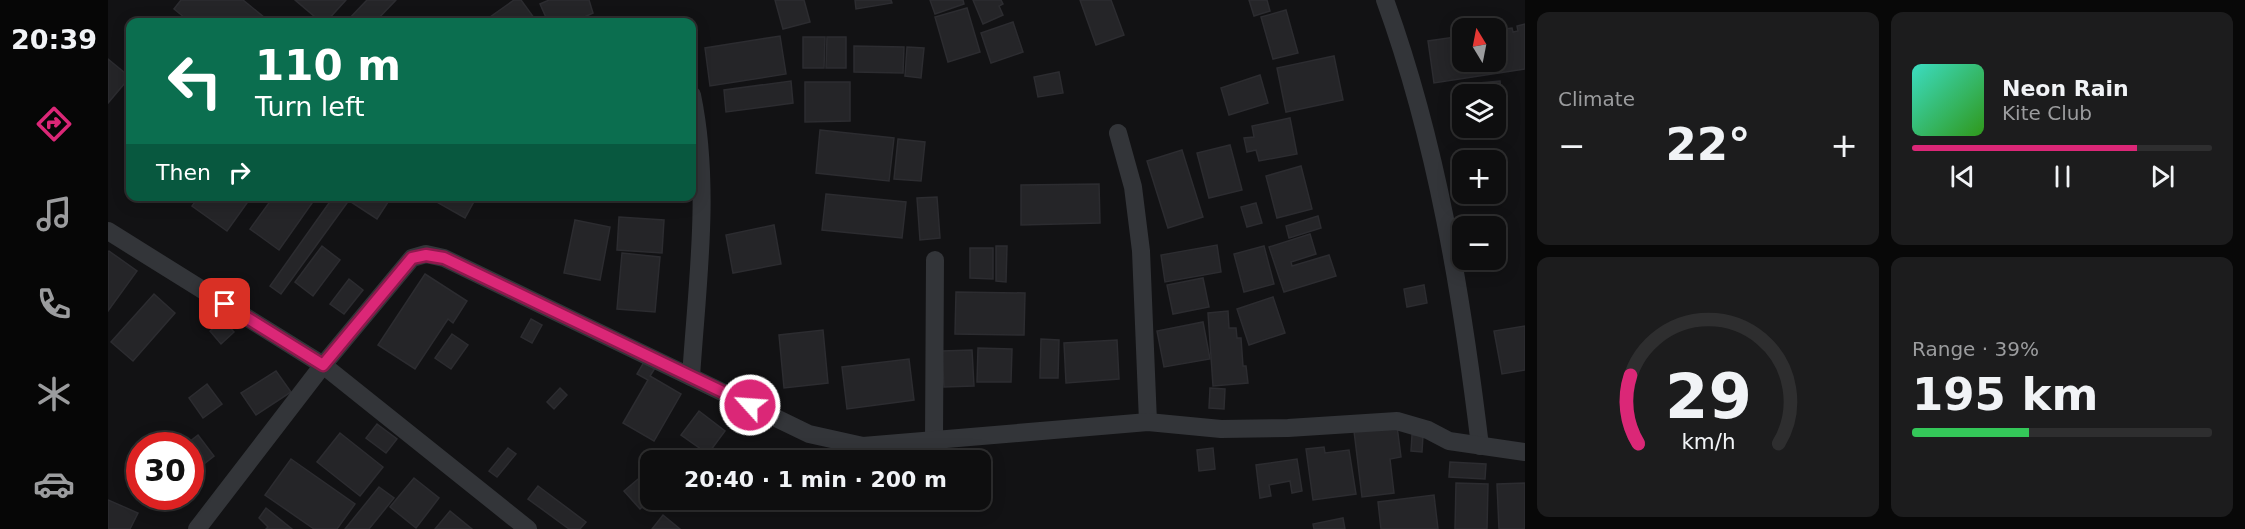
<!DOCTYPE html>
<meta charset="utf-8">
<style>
:root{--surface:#0e0e0f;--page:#1c1c1d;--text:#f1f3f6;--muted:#9b9c9e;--line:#2e2e2f;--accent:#db2777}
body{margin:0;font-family:"DejaVu Sans",sans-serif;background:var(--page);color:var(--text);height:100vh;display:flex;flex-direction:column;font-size:22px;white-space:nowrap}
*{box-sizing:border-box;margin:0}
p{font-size:20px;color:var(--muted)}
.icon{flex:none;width:33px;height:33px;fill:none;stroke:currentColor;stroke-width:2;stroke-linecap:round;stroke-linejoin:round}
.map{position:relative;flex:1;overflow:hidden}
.drawer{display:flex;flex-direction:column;gap:12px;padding:12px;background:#080808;width:720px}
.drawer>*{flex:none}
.guide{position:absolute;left:18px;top:18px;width:570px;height:183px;border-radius:12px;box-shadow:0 3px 15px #0003,0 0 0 2px var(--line);background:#0b6e4f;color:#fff;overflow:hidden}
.needle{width:39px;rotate:350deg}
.fabs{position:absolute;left:1344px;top:18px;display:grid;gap:12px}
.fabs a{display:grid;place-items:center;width:54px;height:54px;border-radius:12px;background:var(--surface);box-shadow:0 3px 15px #0003,0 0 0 2px var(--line);font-size:30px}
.speed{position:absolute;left:18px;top:432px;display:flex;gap:12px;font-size:30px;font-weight:700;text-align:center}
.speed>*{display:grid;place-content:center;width:78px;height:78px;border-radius:50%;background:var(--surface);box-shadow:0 3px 15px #0003,0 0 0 2px var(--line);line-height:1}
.speed .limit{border:9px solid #d22;background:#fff;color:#111}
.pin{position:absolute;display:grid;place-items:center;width:51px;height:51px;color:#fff;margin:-26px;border-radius:12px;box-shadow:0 3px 9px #0006}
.me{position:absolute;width:66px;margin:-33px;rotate:296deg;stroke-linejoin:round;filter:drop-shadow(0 0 4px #0008)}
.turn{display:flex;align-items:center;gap:21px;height:126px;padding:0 30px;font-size:27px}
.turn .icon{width:78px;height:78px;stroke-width:2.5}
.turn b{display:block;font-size:42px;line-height:51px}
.then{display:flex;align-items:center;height:57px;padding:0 30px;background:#0003;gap:12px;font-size:22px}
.big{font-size:45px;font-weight:600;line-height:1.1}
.drawer .tile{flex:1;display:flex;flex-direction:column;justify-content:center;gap:9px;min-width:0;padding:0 21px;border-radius:12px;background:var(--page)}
.drawer .dial{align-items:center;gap:0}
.dial svg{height:156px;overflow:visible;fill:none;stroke:var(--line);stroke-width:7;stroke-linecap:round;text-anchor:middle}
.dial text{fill:var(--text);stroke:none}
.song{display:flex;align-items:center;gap:18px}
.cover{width:72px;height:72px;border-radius:9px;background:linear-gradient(135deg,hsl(170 70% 55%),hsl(110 70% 35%))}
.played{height:6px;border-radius:3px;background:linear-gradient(90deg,var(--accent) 75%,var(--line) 75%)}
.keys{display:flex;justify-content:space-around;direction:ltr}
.heat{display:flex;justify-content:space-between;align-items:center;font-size:33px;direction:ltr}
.charge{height:9px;border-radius:4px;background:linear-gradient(90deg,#34c759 39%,var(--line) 0)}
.drawer .tiles{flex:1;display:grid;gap:12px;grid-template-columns:repeat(2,1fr)}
.trip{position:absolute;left:532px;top:450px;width:351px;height:60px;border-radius:12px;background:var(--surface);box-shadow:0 3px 15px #0003,0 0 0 2px var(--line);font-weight:600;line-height:60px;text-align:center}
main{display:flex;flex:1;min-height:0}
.tab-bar{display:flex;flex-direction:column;width:108px;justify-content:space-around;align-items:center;background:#060606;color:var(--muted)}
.tab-bar .icon{width:42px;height:42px}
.tab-bar .active{color:var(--accent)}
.tab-bar b{font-size:27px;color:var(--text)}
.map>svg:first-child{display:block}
.building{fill:#252528;stroke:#2c2c30;stroke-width:1.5}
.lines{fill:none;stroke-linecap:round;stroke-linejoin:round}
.street{stroke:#333539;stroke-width:18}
.route-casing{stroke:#8e194d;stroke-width:15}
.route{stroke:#db2777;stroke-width:10}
</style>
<main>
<nav class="tab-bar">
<b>20:39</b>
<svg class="icon active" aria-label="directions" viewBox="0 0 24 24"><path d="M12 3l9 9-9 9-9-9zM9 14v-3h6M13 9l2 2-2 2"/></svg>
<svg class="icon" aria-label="music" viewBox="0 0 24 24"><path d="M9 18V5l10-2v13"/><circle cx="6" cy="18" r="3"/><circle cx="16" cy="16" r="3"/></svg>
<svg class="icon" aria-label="phone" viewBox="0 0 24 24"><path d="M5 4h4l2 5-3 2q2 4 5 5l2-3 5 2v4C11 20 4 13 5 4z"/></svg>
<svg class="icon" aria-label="climate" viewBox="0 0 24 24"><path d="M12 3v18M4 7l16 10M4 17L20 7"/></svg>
<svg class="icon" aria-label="car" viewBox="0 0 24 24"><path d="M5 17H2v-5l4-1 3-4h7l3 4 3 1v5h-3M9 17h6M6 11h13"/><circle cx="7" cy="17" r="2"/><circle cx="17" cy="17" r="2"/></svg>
</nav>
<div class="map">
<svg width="1417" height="529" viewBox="0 0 1417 529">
<rect width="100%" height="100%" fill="#121214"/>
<g class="building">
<path d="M73 0H135L162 22H82L66 9Z"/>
<path d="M187 0H238L218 22H213Z"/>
<path d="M259 0H288L267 22H238Z"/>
<path d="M406 0H413L429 22H375Z"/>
<path d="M441 0H481L485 13 466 22H440L432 4Z"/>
<path d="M667 0H696L702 22 675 29Z"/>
<path d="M747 0H783L784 3 748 9Z"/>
<path d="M822 0H855L856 4 827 14Z"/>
<path d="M865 0H893L895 4 891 6 895 15 875 24Z"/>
<path d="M972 0H1003L1016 35 988 45Z"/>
<path d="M1141 0H1159L1162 11 1146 16Z"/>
<path d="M859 8 872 52 840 62 827 17Z"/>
<path d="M1178 10 1190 53 1165 59 1153 17Z"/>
<path d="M905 22 915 52 883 63 873 33Z"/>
<path d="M1417 24V69L1326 83 1320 41 1347 37 1348 41H1353L1354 35V62H1388V30L1404 28 1405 32 1410 31 1409 26Z"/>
<path d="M672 36 678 74 602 86 597 48Z"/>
<path d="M695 37H717L716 68H695Z"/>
<path d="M719 37H738V68H718Z"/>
<path d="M746 46 796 47 795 73 746 72Z"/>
<path d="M799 47 816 48 813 78 797 76Z"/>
<path d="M1226 56 1235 100 1178 112 1169 68Z"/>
<path d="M0 59 22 77 0 103Z"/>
<path d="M951 72 955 93 930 97 926 77Z"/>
<path d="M1152 75 1160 103 1121 115 1113 88Z"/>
<path d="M683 81 685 103 618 112 616 90Z"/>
<path d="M1392 81 1395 114 1388 115V94H1361L1360 84Z"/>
<path d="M697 82H742V121L697 122Z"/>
<path d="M1182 118 1189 154 1151 161 1148 150 1139 152 1136 138 1146 137 1144 126Z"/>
<path d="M712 130 786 138 781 181 708 173Z"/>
<path d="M790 139 817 142 813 181 786 179Z"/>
<path d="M1122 145 1134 190 1101 198 1089 153Z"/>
<path d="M1074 150 1095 217 1060 228 1039 161Z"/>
<path d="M1193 166 1204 209 1169 218 1158 176Z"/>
<path d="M991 184 992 223 913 225V185Z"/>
<path d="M718 194 798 202 794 238 714 230Z"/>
<path d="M91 196H144L119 231 84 206Z"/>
<path d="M166 196H209L171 250 142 229Z"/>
<path d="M226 196 239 203 173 294 162 286Z"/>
<path d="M247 196H284L269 219 243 202Z"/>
<path d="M326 196H369L357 218 325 200Z"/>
<path d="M829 197 832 238 812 240 809 198Z"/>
<path d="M1148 203 1154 223 1139 227 1133 207Z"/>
<path d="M1210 216 1213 228 1181 238 1178 226Z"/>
<path d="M511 217 556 220 554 253 509 250Z"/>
<path d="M467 220 502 227 492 280 456 273Z"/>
<path d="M666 225 673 264 625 273 618 235Z"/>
<path d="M1202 234 1208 254 1183 262 1184 266 1221 255 1228 276 1176 292 1161 247Z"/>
<path d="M1109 245 1113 272 1057 282 1053 255Z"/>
<path d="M214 246 232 260 205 296 187 282Z"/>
<path d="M888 246H899L898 282 888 281Z"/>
<path d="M1156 246 1166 284 1136 292 1126 254Z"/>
<path d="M862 248H885V279L862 278Z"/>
<path d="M1 251 29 271 0 311V252Z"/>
<path d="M514 253 552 257 547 312 509 309Z"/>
<path d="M317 274 359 301 345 323 340 319 307 369 270 345Z"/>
<path d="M1095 278 1101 307 1065 314 1059 285Z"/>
<path d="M241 279 255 290 236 314 222 304Z"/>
<path d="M1316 285 1319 303 1299 307 1296 289Z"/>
<path d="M848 292 917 293 916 335 847 334Z"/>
<path d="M46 294 67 313 25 361 3 342Z"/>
<path d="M1165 297 1177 333 1141 345 1129 309Z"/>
<path d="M1120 311 1121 328H1128L1129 338H1133L1135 366H1138L1140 383 1105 386 1100 313Z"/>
<path d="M423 319 434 325 424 343 413 337Z"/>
<path d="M115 320 126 332 113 344 102 331Z"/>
<path d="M1095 322 1102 359 1056 367 1049 331Z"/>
<path d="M1417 326V370L1394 374 1386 331Z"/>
<path d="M715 330 720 383 676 388 671 335Z"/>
<path d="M344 334 360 345 343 369 327 358Z"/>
<path d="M933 339 951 340 950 378H932Z"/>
<path d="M1009 340 1011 379 958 383 956 343Z"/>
<path d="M870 348 904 349 903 382H869Z"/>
<path d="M864 350 866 386 836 387 834 351Z"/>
<path d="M801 359 806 400 739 409 734 367Z"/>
<path d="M536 362 547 368 542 376 573 394 546 441 515 423 540 380 529 374Z"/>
<path d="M168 371 183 392 148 415 133 393Z"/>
<path d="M99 384 114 404 95 418 81 398Z"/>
<path d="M452 388 459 395 446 409 439 402Z"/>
<path d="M1102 388 1117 389 1116 409 1101 408Z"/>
<path d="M591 411 617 431 600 454 573 435Z"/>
<path d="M269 424 289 439 278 453 258 438Z"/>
<path d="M1289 426 1293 457 1282 459 1286 493 1254 497 1246 431Z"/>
<path d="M232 433 275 467 252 496 209 462Z"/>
<path d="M90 435 106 456 82 475V446H76Z"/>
<path d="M1304 435H1315L1314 452 1303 451Z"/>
<path d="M1216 447 1217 453 1241 450 1248 494 1205 500 1198 449Z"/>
<path d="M400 448 408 454 389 477 381 471Z"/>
<path d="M1105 448 1107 469 1091 471 1089 450Z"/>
<path d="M183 459 247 504 229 529H206L157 495Z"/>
<path d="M1189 459 1194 491 1184 493 1182 481 1161 485 1163 496 1152 498 1148 465Z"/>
<path d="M1342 462 1378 464 1377 479 1341 477Z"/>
<path d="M543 468V499L532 509 516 491Z"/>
<path d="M306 478 331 498 308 528 282 507Z"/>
<path d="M1348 483 1380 484 1379 529H1347Z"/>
<path d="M1417 483V529H1391L1389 484Z"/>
<path d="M430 486 478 522 472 529H461L420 499Z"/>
<path d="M271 487 286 498 261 529H237Z"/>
<path d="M1326 495 1330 529H1273L1270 502Z"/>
<path d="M0 500 30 513 22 529H0Z"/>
<path d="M158 508 184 529H158L160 527 151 518Z"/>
<path d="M342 511 364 529H327Z"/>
<path d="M555 515 572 529H544Z"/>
<path d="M1235 518 1237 529H1206L1205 524Z"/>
</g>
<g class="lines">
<g class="street">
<path d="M1277 0C1329 143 1354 296 1372 446"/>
<path d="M1010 133 1025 187 1033 251 1040 422"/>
<path d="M0 231 215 365 420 529"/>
<path d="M583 377C589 284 603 187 584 95"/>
<path d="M826 439 827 260"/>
<path d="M89 529 215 365 304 258 318 254 336 258 701 434 755 446 1040 422 1113 429 1180 428 1289 421 1320 430 1341 441 1417 452"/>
</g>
</g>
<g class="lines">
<g class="route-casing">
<path id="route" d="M117 304 215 365 304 258 318 255 336 258 642 405"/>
</g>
<use href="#route" class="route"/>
</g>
</svg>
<div class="fabs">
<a><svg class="needle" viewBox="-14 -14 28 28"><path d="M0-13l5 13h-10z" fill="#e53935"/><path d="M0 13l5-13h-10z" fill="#9b9c9e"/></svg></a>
<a><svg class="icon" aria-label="layers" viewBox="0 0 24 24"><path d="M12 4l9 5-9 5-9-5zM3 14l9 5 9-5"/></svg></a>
<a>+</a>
<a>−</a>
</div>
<div class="speed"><div class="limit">30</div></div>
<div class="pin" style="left:117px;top:304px;background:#d93025"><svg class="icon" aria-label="arrive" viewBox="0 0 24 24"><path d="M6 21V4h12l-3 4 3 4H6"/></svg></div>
<svg class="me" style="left:642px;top:405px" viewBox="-20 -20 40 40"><circle r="17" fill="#db2777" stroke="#fff" stroke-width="3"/><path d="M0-11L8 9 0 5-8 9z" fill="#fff"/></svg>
<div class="trip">20:40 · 1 min · 200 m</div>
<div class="guide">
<div class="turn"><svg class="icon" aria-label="left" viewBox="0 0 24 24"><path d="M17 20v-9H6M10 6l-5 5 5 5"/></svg><div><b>110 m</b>Turn left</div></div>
<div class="then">Then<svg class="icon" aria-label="right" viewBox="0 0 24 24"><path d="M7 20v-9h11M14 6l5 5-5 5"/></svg></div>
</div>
</div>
<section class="drawer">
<div class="tiles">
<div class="tile"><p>Climate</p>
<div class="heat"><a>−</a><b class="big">22°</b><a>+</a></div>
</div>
<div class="tile">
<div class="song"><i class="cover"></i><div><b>Neon Rain</b><p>Kite Club</p></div></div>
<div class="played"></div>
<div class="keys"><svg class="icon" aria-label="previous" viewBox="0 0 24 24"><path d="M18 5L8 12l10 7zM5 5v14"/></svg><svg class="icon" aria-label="pause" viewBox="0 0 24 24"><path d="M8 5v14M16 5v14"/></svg><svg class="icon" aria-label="next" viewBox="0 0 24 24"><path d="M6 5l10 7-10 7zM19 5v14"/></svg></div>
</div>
<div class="tile dial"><svg viewBox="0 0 100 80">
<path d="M14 69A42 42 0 1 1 86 69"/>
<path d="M14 69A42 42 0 0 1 10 34" stroke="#db2777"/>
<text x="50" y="56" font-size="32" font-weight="700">29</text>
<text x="50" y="72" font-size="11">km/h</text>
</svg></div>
<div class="tile"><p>Range · 39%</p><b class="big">195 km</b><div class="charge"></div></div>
</div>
</section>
</main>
